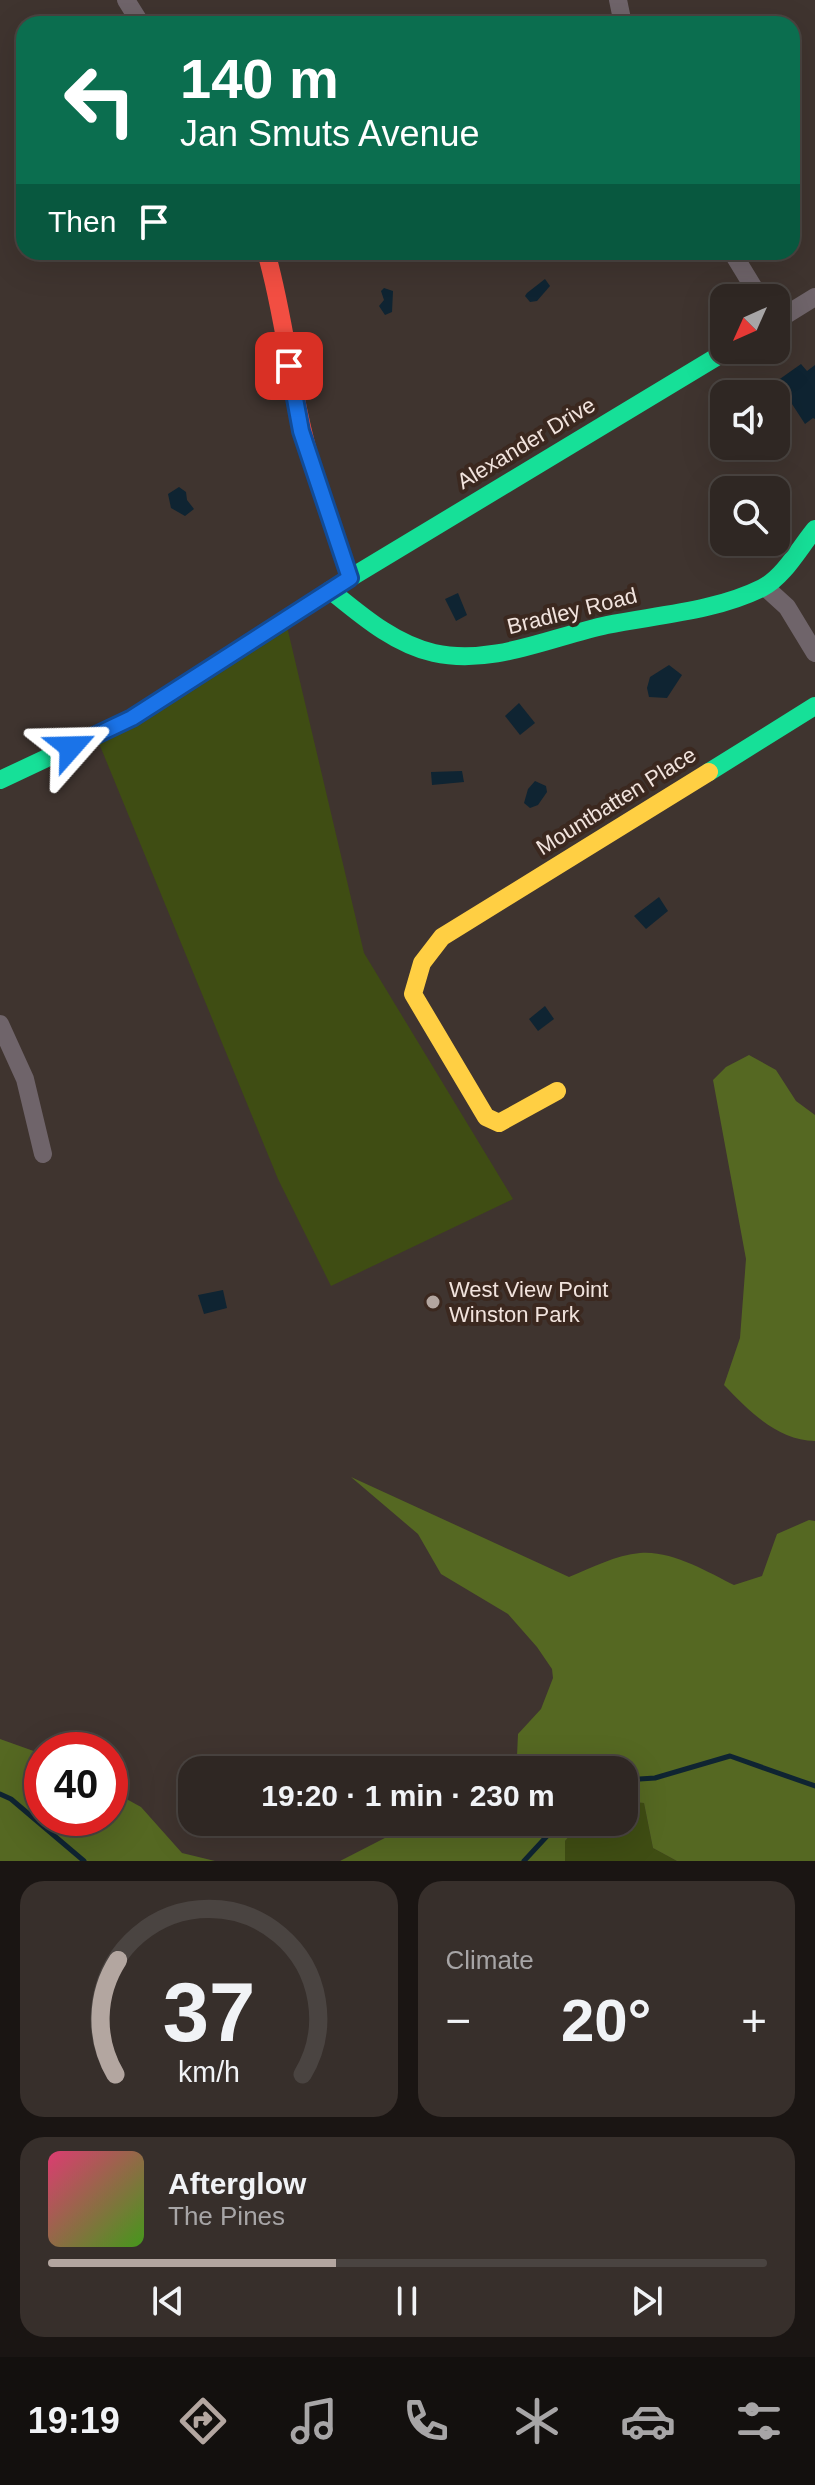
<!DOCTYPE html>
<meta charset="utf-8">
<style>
:root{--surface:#2f2723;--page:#372f2b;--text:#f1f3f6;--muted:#a7a5a6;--line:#4a4441;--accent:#b3a6a0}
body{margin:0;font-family:Helvetica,sans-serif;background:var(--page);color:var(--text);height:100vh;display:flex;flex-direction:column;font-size:30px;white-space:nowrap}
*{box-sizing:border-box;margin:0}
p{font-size:26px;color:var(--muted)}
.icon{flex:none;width:44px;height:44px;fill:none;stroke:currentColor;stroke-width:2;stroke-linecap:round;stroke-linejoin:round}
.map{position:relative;height:1861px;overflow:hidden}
.side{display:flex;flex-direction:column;gap:20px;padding:20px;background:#1a1513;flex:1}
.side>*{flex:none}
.top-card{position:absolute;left:16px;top:16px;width:784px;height:244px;border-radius:24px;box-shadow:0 8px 32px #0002,0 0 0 2px var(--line);background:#0b6e4f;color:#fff;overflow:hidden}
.needle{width:52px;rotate:225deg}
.fabs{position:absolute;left:710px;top:284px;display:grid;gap:16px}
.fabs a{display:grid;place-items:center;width:80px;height:80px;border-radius:16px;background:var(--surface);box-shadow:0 8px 32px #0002,0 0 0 2px var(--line);font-size:40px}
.speed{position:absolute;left:24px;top:1732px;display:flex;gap:16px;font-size:40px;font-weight:700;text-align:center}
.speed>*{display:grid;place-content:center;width:104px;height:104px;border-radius:50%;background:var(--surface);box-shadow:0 8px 32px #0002,0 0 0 2px var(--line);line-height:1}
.speed .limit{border:12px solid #d22;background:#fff;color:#111}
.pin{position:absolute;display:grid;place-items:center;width:68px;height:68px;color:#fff;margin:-34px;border-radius:16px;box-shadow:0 4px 12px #0006}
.me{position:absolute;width:88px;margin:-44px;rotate:65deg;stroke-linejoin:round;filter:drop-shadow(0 0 6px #0008)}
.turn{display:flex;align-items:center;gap:28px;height:168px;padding:0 32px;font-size:36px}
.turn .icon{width:104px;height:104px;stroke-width:2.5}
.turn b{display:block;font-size:56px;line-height:68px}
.then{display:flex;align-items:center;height:76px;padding:0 32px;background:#0003;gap:16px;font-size:30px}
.big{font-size:60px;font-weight:600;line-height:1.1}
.side .tile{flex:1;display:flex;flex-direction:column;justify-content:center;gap:12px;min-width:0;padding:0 28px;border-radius:24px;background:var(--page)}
.side .dial{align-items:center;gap:0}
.dial svg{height:208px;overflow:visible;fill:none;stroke:var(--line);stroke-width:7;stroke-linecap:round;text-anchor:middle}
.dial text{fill:var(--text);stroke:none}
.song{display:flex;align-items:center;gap:24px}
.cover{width:96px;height:96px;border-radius:12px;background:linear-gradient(135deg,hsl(340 70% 55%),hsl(100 70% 35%))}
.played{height:8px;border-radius:4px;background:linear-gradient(90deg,var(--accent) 40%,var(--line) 40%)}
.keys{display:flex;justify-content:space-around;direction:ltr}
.heat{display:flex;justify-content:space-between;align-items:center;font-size:44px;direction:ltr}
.side .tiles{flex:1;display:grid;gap:20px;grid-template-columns:1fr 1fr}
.tile:last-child{grid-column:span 2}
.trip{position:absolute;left:178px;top:1756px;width:460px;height:80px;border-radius:24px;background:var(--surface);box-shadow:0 8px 32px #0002,0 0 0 2px var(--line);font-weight:600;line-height:80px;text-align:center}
.dock{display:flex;height:128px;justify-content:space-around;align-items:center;background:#13100e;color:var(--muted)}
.dock .icon{width:56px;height:56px}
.dock .active{color:var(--accent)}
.dock b{font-size:36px;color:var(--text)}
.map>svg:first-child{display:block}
.green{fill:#3f4d13}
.forest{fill:#556822}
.water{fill:#0f2432}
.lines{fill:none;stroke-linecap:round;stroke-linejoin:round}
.stream{stroke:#0f2432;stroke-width:5}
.street{stroke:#6f646a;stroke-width:18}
.fast{stroke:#16e098;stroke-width:18}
.slow{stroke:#ffcf43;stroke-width:18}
.jam{stroke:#f24e42;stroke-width:18}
.route-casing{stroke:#114b97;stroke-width:20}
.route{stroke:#1a73e8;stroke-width:14}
.poi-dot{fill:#b3a6a0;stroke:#3b281f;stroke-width:3}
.labels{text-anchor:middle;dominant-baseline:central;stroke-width:8;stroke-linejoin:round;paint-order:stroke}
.street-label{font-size:22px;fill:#f1e3dd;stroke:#3b281f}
.poi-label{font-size:22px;fill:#f1e3dd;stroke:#3b281f;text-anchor:start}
</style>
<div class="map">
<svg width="815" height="1861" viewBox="0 0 815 1861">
<rect width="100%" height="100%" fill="#3f342f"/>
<g class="green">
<path d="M285 618 364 953 513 1199 331 1286 278 1179 96 736Z"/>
<path d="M624 1801 644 1803 653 1848 677 1861H565V1841L581 1822H624Z"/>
</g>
<g class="forest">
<path d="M749 1055 776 1070 796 1101 815 1115V1441C777 1440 749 1411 724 1385L740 1338 746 1259 713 1080 726 1067Z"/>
<path d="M351 1477 569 1577C591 1568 616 1555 640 1553 671 1550 708 1572 734 1585L762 1576 777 1534 809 1520 815 1521V1861H677L653 1848 644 1803 624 1801V1770H507L517 1756 518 1734 541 1709 553 1678 552 1669 537 1647 508 1614 441 1574 418 1534Z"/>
<path d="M0 1739 42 1754V1818H110V1790L141 1807 182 1853 215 1861H0Z"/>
<path d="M416 1822H581L565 1841V1861H340Z"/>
</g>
<g class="water">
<path d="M545 279 550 286 537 301 530 302 525 296 527 293Z"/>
<path d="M384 288 393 291 392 312 385 315 379 306 384 300 381 291Z"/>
<path d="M801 364 807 371 815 365V419L813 418 805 424 777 381Z"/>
<path d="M179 487 186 492 187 500 194 509 185 516 171 508 168 494Z"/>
<path d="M458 593 467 615 456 621 445 599Z"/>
<path d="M669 665 682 675 667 698 649 697 647 688 650 677Z"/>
<path d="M519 703 535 723 520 735 505 716Z"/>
<path d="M462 771 464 782 432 785 431 772Z"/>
<path d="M535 781 546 786 547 792 538 805 530 808 524 803 528 789Z"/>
<path d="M659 897 668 911 646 929 634 916Z"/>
<path d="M545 1006 554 1019 538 1031 529 1019Z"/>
<path d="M223 1290 227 1308 204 1314 198 1295Z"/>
</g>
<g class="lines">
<g class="stream">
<path d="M624 1780 655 1778 730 1756 815 1786"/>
<path d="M0 1794 11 1799 84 1861"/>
<path d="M524 1861 560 1822"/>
</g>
<g class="street">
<path d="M126 0 141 24"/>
<path d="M618 0 623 24"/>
<path d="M732 252 760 298"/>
<path d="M776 321 815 297"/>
<path d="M765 587 787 607 815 653"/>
<path d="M0 1024 25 1079 43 1154"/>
</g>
<g class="fast">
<path d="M350 578 728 350"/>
<path d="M330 590C361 615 394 644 434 653 492 666 551 637 607 625 658 615 716 611 762 588 784 577 800 547 815 529"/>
<path d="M709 772 815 706"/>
<path d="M0 780 132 718 350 578 314 471"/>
</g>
<path class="slow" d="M557 1091 499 1123 486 1117 413 994 422 963 442 937 709 772"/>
<path class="jam" d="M266 252C287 324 291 400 314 471"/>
</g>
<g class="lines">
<g class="route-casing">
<path id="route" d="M71 747 132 718 350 578 301 431 289 366"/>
</g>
<use href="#route" class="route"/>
</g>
<circle class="poi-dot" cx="433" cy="1302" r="8"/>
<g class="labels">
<g class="street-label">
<text transform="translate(526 443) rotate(-31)">Alexander Drive</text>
<text transform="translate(572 611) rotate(-14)">Bradley Road</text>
<text transform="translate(616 801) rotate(-32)">Mountbatten Place</text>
</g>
<g class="poi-label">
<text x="449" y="1289">West View Point<tspan x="449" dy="25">Winston Park</tspan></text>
</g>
</g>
</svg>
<div class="fabs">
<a><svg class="needle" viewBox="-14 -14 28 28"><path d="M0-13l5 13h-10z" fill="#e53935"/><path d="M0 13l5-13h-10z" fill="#a7a5a6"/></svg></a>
<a><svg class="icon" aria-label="sound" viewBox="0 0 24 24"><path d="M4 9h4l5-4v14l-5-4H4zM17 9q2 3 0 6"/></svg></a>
<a><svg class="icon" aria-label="search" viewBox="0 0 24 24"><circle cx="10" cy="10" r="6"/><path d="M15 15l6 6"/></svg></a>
</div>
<div class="speed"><div class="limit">40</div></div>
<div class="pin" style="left:289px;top:366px;background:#d93025"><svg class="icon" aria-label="arrive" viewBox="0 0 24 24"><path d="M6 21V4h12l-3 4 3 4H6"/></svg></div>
<svg class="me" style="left:71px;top:747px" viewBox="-20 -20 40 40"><path d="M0-17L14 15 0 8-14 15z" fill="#1a73e8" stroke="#fff" stroke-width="4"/></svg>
<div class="trip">19:20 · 1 min · 230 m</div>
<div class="top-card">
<div class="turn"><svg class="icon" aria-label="left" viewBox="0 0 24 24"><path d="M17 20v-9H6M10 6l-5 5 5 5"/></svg><div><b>140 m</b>Jan Smuts Avenue</div></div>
<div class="then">Then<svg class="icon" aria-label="arrive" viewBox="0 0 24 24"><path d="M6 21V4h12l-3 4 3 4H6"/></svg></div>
</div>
</div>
<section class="side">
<div class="tiles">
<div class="tile dial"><svg viewBox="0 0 100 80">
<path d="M14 69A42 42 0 1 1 86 69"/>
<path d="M14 69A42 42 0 0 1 15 25" stroke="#b3a6a0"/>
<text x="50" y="56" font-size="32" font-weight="700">37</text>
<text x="50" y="72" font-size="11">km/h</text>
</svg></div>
<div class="tile"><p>Climate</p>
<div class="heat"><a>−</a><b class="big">20°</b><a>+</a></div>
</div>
<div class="tile">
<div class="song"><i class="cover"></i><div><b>Afterglow</b><p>The Pines</p></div></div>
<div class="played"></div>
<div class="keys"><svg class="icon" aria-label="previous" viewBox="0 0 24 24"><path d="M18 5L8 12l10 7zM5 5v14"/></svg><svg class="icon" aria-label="pause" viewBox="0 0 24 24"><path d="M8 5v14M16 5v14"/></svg><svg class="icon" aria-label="next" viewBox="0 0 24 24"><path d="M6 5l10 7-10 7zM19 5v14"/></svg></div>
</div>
</div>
</section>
<nav class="dock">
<b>19:19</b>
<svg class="icon active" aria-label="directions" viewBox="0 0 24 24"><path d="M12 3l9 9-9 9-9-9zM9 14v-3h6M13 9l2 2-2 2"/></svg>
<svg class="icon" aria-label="music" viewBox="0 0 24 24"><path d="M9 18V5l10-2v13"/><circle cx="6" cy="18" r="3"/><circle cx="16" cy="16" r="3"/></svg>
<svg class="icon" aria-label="phone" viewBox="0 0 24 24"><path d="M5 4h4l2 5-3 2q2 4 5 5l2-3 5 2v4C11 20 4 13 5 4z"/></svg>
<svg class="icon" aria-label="climate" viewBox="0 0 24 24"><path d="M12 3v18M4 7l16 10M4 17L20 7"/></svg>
<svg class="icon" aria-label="car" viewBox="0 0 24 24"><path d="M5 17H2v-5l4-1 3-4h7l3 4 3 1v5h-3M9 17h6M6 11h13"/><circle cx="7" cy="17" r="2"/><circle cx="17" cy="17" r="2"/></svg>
<svg class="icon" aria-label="filters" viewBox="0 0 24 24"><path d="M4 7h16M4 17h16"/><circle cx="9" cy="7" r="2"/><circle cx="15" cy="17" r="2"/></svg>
</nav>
